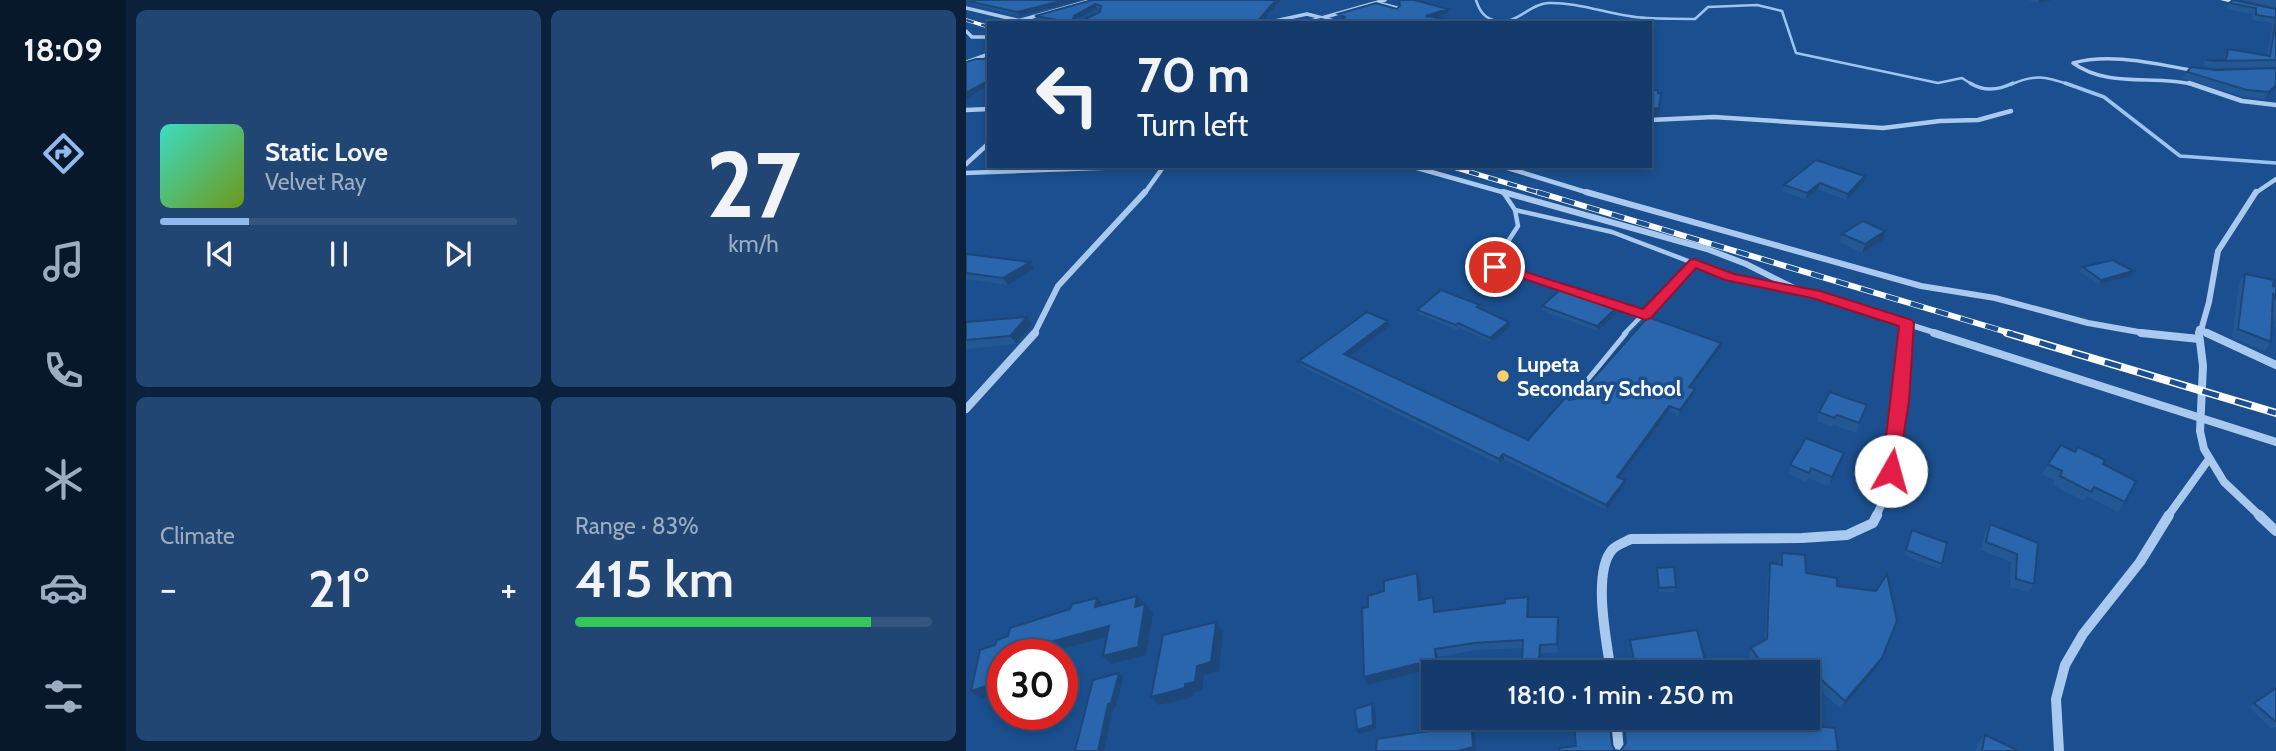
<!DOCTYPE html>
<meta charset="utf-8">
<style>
:root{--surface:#143b6b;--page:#214673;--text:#f1f3f6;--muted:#9dadc1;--line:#33557e;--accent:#90b9f0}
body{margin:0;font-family:Cabin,sans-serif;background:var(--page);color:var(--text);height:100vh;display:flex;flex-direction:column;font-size:26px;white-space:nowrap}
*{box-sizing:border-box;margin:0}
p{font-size:23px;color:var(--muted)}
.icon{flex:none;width:38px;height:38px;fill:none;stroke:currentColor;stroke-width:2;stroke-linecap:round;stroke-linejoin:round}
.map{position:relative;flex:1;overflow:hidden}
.panel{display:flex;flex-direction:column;gap:10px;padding:10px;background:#0b203b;width:840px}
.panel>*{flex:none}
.hud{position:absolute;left:21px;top:21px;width:665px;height:147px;border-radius:0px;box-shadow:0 4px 10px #0003,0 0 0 2px var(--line);background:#143b6b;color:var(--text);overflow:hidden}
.speed{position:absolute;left:21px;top:639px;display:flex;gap:14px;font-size:35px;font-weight:700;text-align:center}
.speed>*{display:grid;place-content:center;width:91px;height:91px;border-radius:50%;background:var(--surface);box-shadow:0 4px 10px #0003,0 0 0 2px var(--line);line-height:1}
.speed .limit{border:10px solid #d22;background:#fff;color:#111}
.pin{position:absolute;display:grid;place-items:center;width:60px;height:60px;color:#fff;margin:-30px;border:4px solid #fff;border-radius:50%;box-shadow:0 2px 7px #0007}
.me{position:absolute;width:77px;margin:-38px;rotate:7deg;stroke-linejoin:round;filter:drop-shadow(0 0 5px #0008)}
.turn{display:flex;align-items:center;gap:24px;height:147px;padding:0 35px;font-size:32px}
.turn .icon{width:91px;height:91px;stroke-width:2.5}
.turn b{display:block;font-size:49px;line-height:60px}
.big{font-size:52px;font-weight:600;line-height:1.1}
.panel .card{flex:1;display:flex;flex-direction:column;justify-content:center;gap:10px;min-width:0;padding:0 24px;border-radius:10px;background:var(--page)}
.panel .dial{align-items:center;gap:0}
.dial b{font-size:91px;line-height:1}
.song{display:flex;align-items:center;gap:21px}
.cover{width:84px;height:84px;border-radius:10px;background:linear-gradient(135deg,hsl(170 70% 55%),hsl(80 70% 35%))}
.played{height:7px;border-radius:4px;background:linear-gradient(90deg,var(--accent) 25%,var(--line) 25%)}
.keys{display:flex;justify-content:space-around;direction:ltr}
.heat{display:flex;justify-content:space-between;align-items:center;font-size:38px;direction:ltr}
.charge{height:10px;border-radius:5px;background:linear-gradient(90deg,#34c759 83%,var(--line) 0)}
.panel .tiles{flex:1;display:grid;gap:10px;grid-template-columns:repeat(2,1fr)}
.trip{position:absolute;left:455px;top:660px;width:399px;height:70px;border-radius:0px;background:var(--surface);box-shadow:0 4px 10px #0003,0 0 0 2px var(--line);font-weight:600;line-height:70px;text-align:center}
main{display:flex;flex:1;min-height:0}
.dock{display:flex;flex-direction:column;width:126px;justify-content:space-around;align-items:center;background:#08182b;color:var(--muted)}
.dock .icon{width:49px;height:49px}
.dock .current{color:var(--accent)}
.dock b{font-size:32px;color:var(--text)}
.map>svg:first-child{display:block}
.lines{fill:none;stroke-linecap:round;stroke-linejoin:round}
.stream-far1{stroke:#9cc4f0;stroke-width:2.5}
.stream{stroke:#9cc4f0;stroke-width:3.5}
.lane-far1{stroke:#a9c9ee;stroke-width:4.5}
.lane{stroke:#a9c9ee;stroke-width:5}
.street-far4{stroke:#a9c9ee;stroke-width:3.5}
.street-far3{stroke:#a9c9ee;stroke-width:4.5}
.street-far2{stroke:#a9c9ee;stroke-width:6}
.street-far1{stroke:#a9c9ee;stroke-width:8}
.street{stroke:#a9c9ee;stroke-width:10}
.secondary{fill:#d6e6fa;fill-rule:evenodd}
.rail-far3-casing{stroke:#fff;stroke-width:3.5}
.rail-far2-casing{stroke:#fff;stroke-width:5}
.rail-far1-casing{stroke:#fff;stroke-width:6}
.rail-casing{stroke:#fff;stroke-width:8}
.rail-far3{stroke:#1b4f8f;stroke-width:2.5;stroke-dasharray:8;stroke-linecap:butt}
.rail-far2{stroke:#1b4f8f;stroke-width:3.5;stroke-dasharray:10;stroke-linecap:butt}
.rail-far1{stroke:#1b4f8f;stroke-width:4.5;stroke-dasharray:13;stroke-linecap:butt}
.rail{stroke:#1b4f8f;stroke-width:5;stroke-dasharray:17;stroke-linecap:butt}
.wall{fill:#245895}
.shaded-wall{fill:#1d4779}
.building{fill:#2a66ad;stroke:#1d4779;stroke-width:2}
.route{fill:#e11d48;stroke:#92132f;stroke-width:2}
.poi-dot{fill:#ffd166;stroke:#1b4f8f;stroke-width:2.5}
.labels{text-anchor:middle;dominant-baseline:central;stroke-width:7;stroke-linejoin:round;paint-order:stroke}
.poi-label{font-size:21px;font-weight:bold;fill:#fff;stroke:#1b4f8f;text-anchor:start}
</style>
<main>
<nav class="dock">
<b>18:09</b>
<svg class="icon current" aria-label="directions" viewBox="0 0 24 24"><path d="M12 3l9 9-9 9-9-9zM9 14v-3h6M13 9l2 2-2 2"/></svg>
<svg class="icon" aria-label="music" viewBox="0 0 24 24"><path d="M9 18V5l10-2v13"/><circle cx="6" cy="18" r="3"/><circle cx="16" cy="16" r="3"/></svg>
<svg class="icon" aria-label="phone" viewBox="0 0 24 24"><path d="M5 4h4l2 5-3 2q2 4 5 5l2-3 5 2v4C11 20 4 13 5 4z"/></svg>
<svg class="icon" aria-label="climate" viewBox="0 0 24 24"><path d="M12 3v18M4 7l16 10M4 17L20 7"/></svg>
<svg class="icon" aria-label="car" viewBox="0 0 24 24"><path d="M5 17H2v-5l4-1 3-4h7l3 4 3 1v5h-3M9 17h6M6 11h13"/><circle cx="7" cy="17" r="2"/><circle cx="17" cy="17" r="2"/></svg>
<svg class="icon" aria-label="filters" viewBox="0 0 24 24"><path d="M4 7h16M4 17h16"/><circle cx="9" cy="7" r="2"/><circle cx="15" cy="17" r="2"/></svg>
</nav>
<section class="panel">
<div class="tiles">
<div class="card">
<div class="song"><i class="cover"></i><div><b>Static Love</b><p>Velvet Ray</p></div></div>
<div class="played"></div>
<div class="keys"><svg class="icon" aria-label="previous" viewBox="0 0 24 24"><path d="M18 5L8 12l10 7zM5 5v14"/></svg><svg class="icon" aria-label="pause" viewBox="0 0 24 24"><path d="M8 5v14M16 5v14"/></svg><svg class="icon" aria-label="next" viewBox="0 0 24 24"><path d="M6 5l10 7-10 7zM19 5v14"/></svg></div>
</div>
<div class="card dial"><b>27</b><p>km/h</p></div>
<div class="card"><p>Climate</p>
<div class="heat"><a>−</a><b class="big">21°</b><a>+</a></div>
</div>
<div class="card"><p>Range · 83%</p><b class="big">415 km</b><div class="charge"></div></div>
</div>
</section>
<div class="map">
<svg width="1310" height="751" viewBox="0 0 1310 751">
<rect width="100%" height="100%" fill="#1b4f8f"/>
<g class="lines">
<g class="stream-far1">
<path d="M510 0C513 9 517 17 527 20 549 28 562 4 582 3 608 2 637 12 663 16 685 20 707 18 729 19L742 7 791 5 816 11 830 53 972 83 996 78 1007 85"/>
<path d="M1044 85C1068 74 1079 76 1104 85"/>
</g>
<g class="stream">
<path d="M1004 83C1018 92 1033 90 1047 83"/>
<path d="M1099 83 1138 97 1214 156 1310 163"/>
</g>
<g class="lane-far1">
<path d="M537 192 549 210 552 226 528 263 529 267 680 315"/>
<path d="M549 210 646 232 764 277 831 291"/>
<path d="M658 334 728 262"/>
</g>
<path class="lane" d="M605 400 660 333"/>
<g class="street-far4">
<path d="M412 3 431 8"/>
<path d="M0 8 63 23"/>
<path d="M52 21 126 0"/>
<path d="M299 23 341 14 376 23"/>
<path d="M338 23 419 0"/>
<path d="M0 31 6 37H23"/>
<path d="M0 62 23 54"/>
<path d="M1229 85C1189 74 1143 89 1107 63 1147 52 1192 65 1232 71"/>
</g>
<g class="street-far3">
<path d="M1223 83 1276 101 1310 105"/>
<path d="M0 110 23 109"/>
<path d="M684 120 748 117 917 128 974 121 1012 120 1045 111"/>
<path d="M0 164 23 143"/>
<path d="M444 166 543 194"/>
<path d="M535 166 626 194"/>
<path d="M0 173 186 166"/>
<path d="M178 194 198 166"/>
<path d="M1288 194 1310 179"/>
</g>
<g class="street-far2">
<path d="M537 192 741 249 780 264 828 288 973 334"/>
<path d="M620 192 955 286 1029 298 1122 323 1184 334"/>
<path d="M1233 329 1244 334"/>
<path d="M68 334 92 286 179 192"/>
<path d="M940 334 941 323"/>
<path d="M1234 334 1243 302 1252 251 1290 192"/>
</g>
<g class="street-far1">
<path d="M968 333 1310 442"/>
<path d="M1175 333 1233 339"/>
<path d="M1233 333 1237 366 1234 431 1238 449 1258 482 1294 516"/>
<path d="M1241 333 1310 365"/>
<path d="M0 409 69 333"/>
<path d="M910 516C935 468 936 388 940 333"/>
<path d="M1202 516 1243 459"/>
</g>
<g class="street">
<path d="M1293 515 1310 531"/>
<path d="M645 672C641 644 626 573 646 550 650 545 659 542 665 539L836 538 881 535 907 523 911 515"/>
<path d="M650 718 653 751"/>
<path d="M1093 751 1090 699 1099 665 1117 634 1174 562 1203 515"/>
</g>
<path class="secondary" d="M1254 0H1266L1310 9V13Z"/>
<g class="rail-far3-casing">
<path id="rail-far3" d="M0 20 23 27"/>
</g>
<g class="rail-far2-casing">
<path id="rail-far2" d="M484 166 577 194"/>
</g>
<g class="rail-far1-casing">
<path id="rail-far1" d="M571 192 1047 334"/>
</g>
<g class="rail-casing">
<path id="rail" d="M1041 333 1310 413"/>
</g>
<use href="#rail-far3" class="rail-far3"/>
<use href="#rail-far2" class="rail-far2"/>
<use href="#rail-far1" class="rail-far1"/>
<use href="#rail" class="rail"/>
</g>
<g class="wall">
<path d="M115 0 53 16 8 5 6 2Z"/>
<path d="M126 0H315L295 23H111L134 12V9L131 8 109 20V23H85L71 20 69 16Z"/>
<path d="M1062 0H1087L1072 3Z"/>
<path d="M1278 0H1310V8Z"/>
<path d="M1263 3 1310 9V67L1247 68 1237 66 1240 60H1258V55L1262 49 1301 55 1307 23 1287 20 1286 14 1260 9Z"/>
<path d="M1250 70 1310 88 1299 99 1277 96 1217 78 1221 72Z"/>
<path d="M899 176 898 182 880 200 852 189 840 199 817 192 818 185Z"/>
<path d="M876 234 917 240 896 253 874 242Z"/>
<path d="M0 254 68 269 42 285 0 279Z"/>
<path d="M1117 267 1165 276 1133 284 1114 272Z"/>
<path d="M1279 274 1310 287V322L1306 314 1305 342 1298 351 1266 337 1273 283Z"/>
<path d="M514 305V309L544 327 525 342 493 328 491 330 452 314 451 310Z"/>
<path d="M576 306 649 309 650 314 632 331 577 311Z"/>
<path d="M0 322 66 324 50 344 0 349Z"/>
<path d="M424 326 383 357 562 440 603 400 755 347 726 388 728 393 713 415 703 411 653 478 659 485 640 510 538 459 533 464 335 366 333 361Z"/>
<path d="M901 405 890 433 868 425 865 427 851 421 853 412Z"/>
<path d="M1095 445 1137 464 1159 502 1152 512 1121 496 1118 501 1087 485 1089 481 1076 474Z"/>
<path d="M878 453 875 463 863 486 842 478 840 482 822 474 824 465Z"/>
<path d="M1024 524 1072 543 1068 584 1062 592 1044 587 1045 562 1015 550 1019 532Z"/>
<path d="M946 530 976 564 973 569 938 555Z"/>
<path d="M816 553 840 573 871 586 916 658 912 666 875 709 842 679V672H668L664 649V640L742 671 785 660 783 657 785 648 799 641 802 572 804 563 813 564Z"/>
<path d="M691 568 710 587 709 592H693Z"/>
<path d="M454 581 456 599 467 597 470 612 563 605V617L593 625 592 652 575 653 574 668H557L556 661V648L510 650 472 657 473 667 402 685 398 677 402 607Z"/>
<path d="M1310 688V727L1306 729 1283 707Z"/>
<path d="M1019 735 1053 751H1010L1012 743Z"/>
</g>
<g class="shaded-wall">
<path d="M99 0H115L53 16 51 12Z"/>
<path d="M310 0H315L295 23H290Z"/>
<path d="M1073 0H1087L1072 3Z"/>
<path d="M129 4 131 8 109 20 108 23 106 21 108 16Z"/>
<path d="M482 9V13L461 20 460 16Z"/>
<path d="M23 80V85L0 99V93Z"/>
<path d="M1310 85V88L1299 99 1303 92Z"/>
<path d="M695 93 693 115 684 116V109Z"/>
<path d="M899 176 898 182 880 200 882 194Z"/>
<path d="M854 183 852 189 840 199 841 193Z"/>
<path d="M919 231 917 240 896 253 899 244Z"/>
<path d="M64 262 68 269 42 285 37 278Z"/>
<path d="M1167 271 1165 276 1133 284 1135 280Z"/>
<path d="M649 309 650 314 632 331 631 326Z"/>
<path d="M61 317 66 324 50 344 44 336Z"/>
<path d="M422 321 424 326 380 359 378 354Z"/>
<path d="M543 322 544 327 525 342 524 338Z"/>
<path d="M755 343V347L723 391V387Z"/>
<path d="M729 389 728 393 713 415 714 410Z"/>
<path d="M703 406V411L651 481V477Z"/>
<path d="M878 453 875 463 863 486 866 477Z"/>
<path d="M537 454 538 459 533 464V459Z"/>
<path d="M659 480V485L640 510V505Z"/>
<path d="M451 573 454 581 457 608 453 600Z"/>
<path d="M171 596 179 604 169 607Z"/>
<path d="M562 597 563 605V625L561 617Z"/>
<path d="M131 598 139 606 129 607Z"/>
<path d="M179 604 187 613 180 655 145 664 137 656Z"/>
<path d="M592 617 593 625 592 652 591 644Z"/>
<path d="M250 622 257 631 253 671 238 675 236 690 227 693V697L193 705 185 697 219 684 231 666Z"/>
<path d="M143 626 151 634 93 650V654H82L84 642Z"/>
<path d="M574 645 575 653 574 668 573 660Z"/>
<path d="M469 649 472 657 473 667 402 685 398 677Z"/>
<path d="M916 658 912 666 875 709 879 701Z"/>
<path d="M153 673 157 677 150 707 147 708 138 751H132L142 704Z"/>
<path d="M27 684 37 689V700H35L28 695 16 699 5 691Z"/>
<path d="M406 704 409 708 410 729 393 734 391 730Z"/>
<path d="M505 718H508L510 751H492Z"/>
</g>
<g class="building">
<path d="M10 0H99L51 12 6 2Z"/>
<path d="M126 0H310L290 23H241L237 21 233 23H111L134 12 135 6 129 4 108 16 106 21 109 23 69 16Z"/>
<path d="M435 0H448L482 9 460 16 484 20 481 22H486L376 23 379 17 372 14 410 3 431 9 434 6 433 1Z"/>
<path d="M1267 0 1310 9V18L1290 15V8L1263 3Z"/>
<path d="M355 19 373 23H337Z"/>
<path d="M1310 19V60L1251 61 1240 60H1260L1262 49 1304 56Z"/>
<path d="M10 59H23V80L0 93V62Z"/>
<path d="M1225 67 1250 70 1310 68V85L1303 92 1281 90 1221 72Z"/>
<path d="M684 90H692V93H695L693 108 684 109Z"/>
<path d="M850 160 899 176 882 194 854 183 841 193 818 185Z"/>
<path d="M897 221 919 231 899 244 876 234Z"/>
<path d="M0 254 64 262 37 278 0 273Z"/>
<path d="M1147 260 1167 271 1135 280 1117 267Z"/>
<path d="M1279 274 1308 280 1307 286 1310 287V300L1307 293 1305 342 1272 329Z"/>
<path d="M475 290 514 305 511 307 543 322 524 338 492 323 490 325 451 310Z"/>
<path d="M594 290 649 309 631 326 576 306Z"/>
<path d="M401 312 422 321 378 354 562 440 600 397 603 400 609 399 682 317 755 343 723 387 729 389 714 410 703 406 651 477 659 480 640 505 537 454 533 459 333 361Z"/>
<path d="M61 317 44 336 0 340V322Z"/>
<path d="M864 392 901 405 893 423 871 415 868 418 853 412Z"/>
<path d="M840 438 878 453 866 477 845 468 843 473 824 465Z"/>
<path d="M1095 445 1109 452 1112 447 1139 460 1137 464 1170 481 1159 502 1128 487 1125 492 1094 476 1096 471 1082 464Z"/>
<path d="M1024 524 1072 543 1068 584 1050 579 1051 554 1020 542Z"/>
<path d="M946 530 981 543 976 564 940 550Z"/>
<path d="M816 553 839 555 840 573 871 578V586L910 591 921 574 931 621 916 658 879 701 840 666V672H670L664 640 731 630 742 671 792 658 785 648 801 639 804 563 816 565Z"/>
<path d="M708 567 710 587 693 588 691 568Z"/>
<path d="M451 573 453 600 467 597 468 612 539 603V599L562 597 561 617H592L591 644 574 645 573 660 556 661 557 640 508 643 469 649 470 659 398 677 396 608 402 607V596L418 591V581Z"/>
<path d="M171 596 169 607 179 604 172 647 137 656 143 626 84 642 82 654H37V689L25 693 27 684 5 691 14 650 29 645 31 640 42 636 44 628 104 609 106 604 131 598 129 607Z"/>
<path d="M250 622 245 662 231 666 229 682 219 684V688L185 697 197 635Z"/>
<path d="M153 673 145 703 142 704 132 751H109L127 680Z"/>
<path d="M1310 688V722L1288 703Z"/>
<path d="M406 704 407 725 391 730 389 709Z"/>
<path d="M483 718H505L507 747 492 751H410L411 739 483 728Z"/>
<path d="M658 718H838V725L869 728 872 751H594L593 748 610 746 608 723 643 719 646 745 649 750 654 751 660 743Z"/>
<path d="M1019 735 1053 751H1016Z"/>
</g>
<path class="route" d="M728 259 768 274 854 291 946 320 948 323 943 401 931 476H919L916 471 933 326 846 298 759 280 730 268 685 318 680 320 523 267 525 264H534L677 309 724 260Z"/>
<circle class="poi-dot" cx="537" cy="376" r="7"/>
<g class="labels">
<g class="poi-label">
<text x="551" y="364">Lupeta<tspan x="551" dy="24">Secondary School</tspan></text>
</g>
</g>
</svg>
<div class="speed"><div class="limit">30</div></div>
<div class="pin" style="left:529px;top:267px;background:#d93025"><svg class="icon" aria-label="arrive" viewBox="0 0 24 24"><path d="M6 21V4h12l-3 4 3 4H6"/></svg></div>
<svg class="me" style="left:925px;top:471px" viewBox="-20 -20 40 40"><circle r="19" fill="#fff"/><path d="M0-13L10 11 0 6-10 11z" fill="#e11d48"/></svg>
<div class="trip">18:10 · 1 min · 250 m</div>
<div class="hud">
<div class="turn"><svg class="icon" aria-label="left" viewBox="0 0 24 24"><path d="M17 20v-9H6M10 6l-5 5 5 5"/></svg><div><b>70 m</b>Turn left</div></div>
</div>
</div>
</main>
